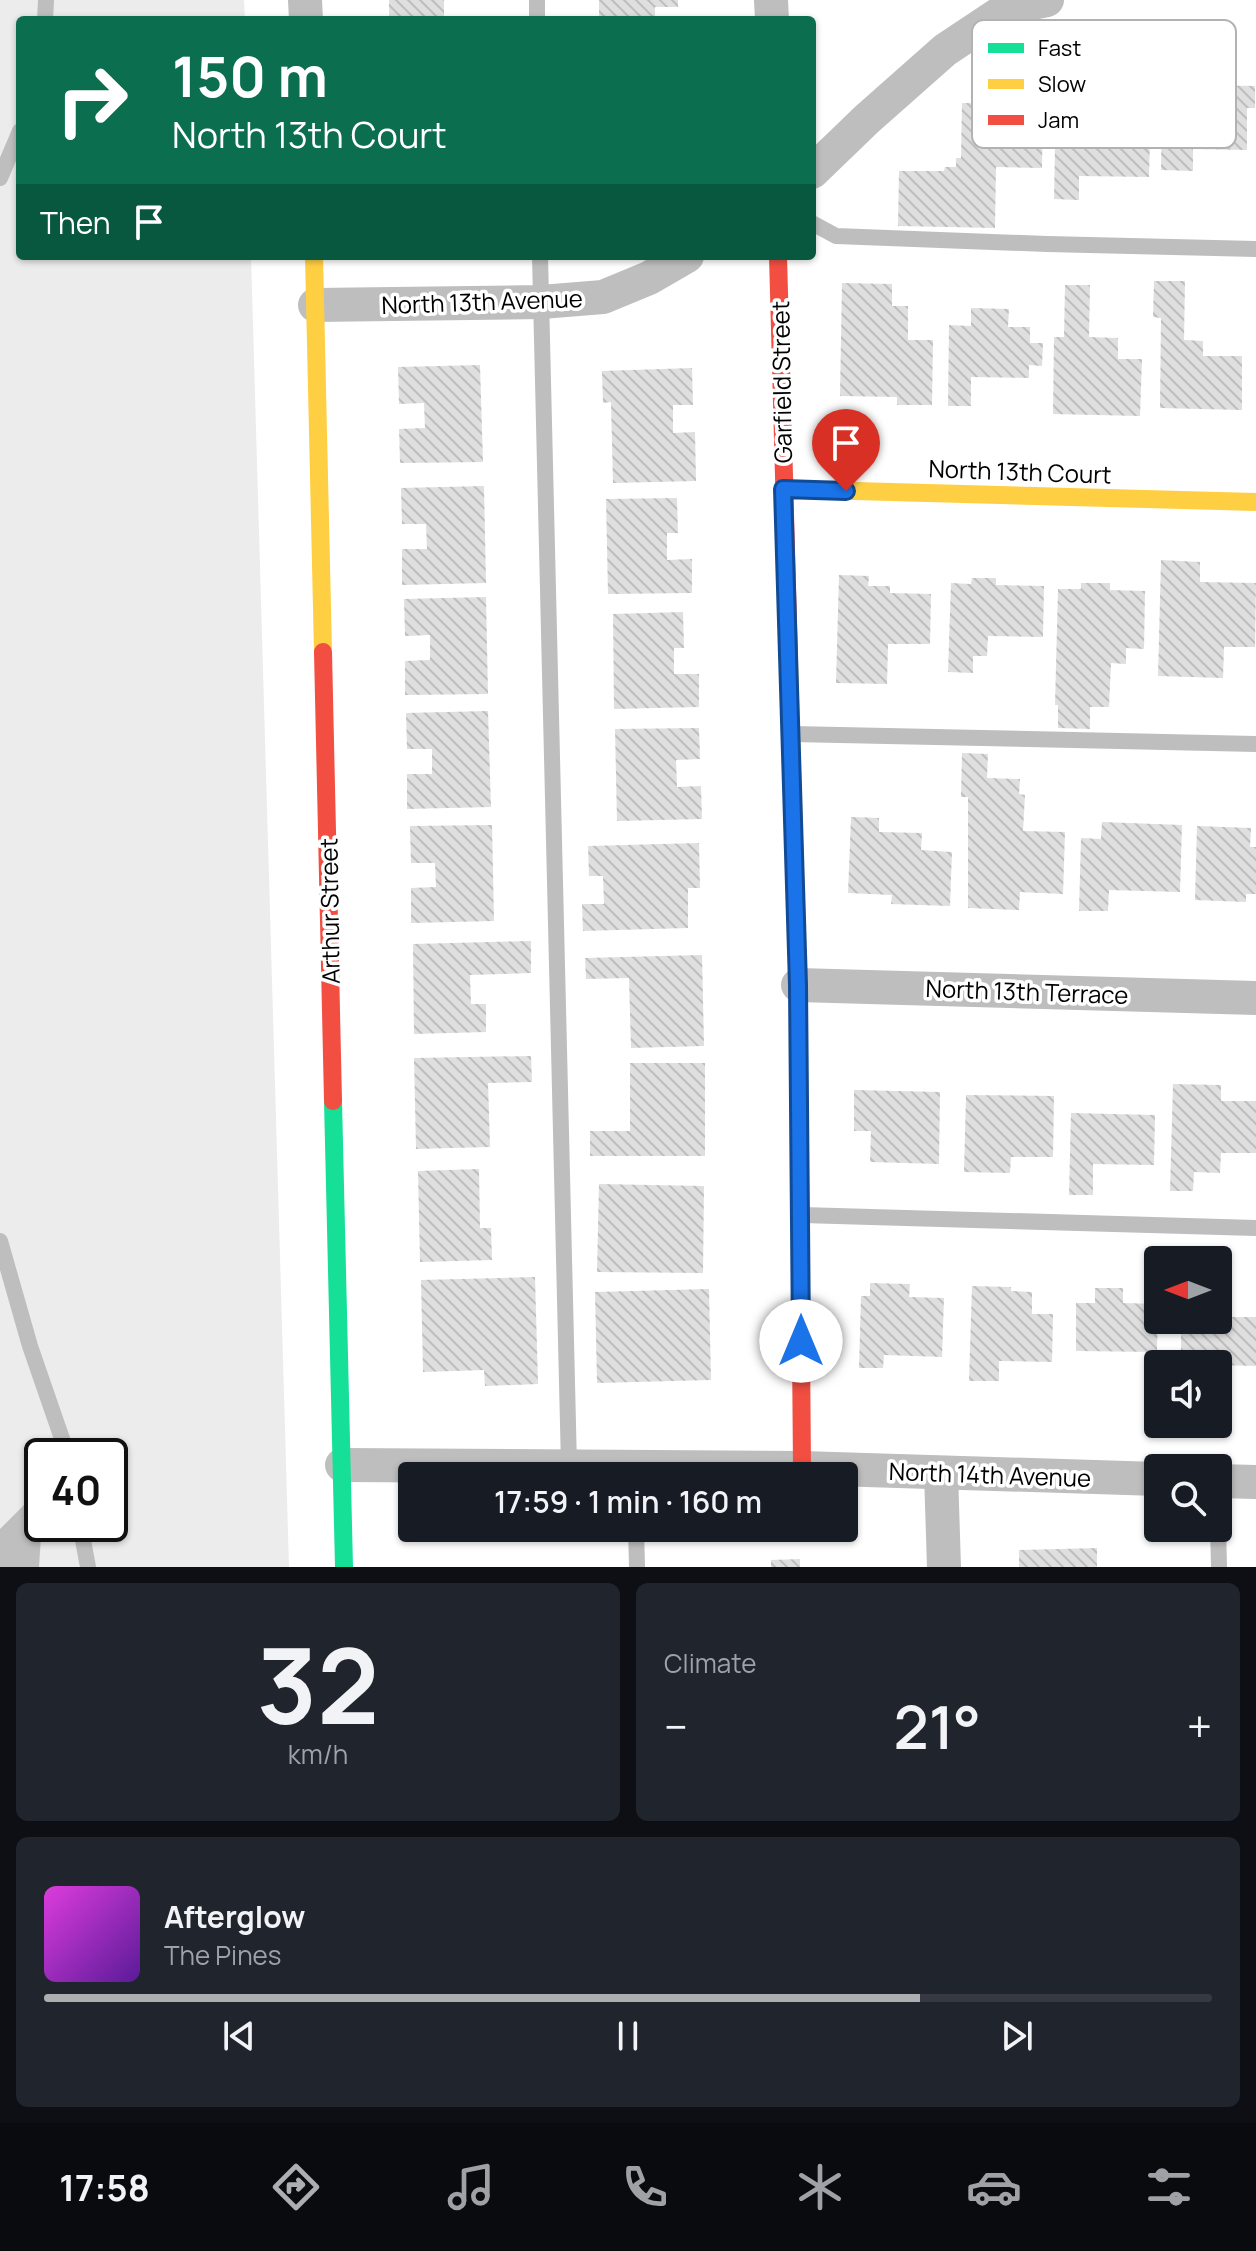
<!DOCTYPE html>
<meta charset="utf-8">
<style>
:root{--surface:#171b24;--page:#20242c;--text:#f1f3f6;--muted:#9ea1a6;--line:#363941;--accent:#adaeaf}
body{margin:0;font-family:Manrope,sans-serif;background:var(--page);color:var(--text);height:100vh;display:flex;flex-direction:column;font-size:30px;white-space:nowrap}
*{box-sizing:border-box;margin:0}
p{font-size:26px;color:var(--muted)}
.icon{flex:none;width:44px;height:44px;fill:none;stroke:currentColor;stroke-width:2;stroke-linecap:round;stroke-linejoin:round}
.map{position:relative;height:1567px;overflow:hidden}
.panel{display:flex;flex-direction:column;gap:16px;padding:16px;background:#0d0f14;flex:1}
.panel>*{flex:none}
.guide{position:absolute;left:16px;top:16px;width:800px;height:244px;border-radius:8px;box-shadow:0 2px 6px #0004;background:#0b6e4f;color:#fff;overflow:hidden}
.needle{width:52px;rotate:270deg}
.fabs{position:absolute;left:1144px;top:1246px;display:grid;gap:16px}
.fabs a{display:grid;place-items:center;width:88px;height:88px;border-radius:8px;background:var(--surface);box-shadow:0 2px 6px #0004;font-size:40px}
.speed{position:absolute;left:24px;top:1438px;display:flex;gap:16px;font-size:40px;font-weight:700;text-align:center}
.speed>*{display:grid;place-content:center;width:104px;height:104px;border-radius:50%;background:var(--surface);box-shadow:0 2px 6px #0004;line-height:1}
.speed .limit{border:4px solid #111;border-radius:12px;background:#fff;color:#111}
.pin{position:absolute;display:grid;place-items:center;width:68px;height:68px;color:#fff;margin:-82px -34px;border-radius:50% 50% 50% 0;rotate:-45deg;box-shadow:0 0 8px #0007}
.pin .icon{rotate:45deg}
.me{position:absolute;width:88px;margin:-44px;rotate:0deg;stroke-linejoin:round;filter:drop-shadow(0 0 6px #0008)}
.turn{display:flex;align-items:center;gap:28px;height:168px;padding:0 24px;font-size:36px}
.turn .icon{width:104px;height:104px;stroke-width:2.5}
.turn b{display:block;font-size:56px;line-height:68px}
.then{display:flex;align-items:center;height:76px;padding:0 24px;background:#0003;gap:16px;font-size:30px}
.big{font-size:60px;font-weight:600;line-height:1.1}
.panel .card{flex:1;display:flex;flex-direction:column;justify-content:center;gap:12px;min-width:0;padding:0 28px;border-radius:12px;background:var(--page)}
.panel .dial{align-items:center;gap:0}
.dial b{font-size:104px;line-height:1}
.song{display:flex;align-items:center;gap:24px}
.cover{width:96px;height:96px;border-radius:12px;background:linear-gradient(135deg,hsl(300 70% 55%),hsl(270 70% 35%))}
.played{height:8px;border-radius:4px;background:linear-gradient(90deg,var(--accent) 75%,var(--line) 75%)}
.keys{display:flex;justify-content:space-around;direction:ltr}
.heat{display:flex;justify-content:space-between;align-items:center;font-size:44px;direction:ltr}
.panel .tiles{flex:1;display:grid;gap:16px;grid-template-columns:1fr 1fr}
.card:last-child{grid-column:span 2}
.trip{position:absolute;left:398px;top:1462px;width:460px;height:80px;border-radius:8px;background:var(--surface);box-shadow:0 2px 6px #0004;font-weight:600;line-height:80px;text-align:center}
.dock{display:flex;height:128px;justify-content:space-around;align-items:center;background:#090b0e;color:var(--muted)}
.dock .icon{width:56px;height:56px}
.dock .selected{color:var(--accent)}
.dock b{font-size:36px;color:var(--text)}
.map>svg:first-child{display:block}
.green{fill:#ececec;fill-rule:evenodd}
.water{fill:#bfbfbf}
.building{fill:url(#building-back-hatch)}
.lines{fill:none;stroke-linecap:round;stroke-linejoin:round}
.lane{stroke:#bebebe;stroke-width:16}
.street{stroke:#bebebe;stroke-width:34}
.fast{stroke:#16e098;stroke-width:18}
.slow{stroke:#ffcf43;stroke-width:18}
.jam{stroke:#f24e42;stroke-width:18}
.route-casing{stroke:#114b97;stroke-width:20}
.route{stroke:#1a73e8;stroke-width:14}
.labels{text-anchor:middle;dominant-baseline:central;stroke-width:7;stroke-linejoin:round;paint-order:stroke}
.street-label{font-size:24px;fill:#000;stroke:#fff}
.key{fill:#fff;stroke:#b2b2b2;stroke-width:2}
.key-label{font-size:22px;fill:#000}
</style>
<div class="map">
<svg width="1256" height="1567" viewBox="0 0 1256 1567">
<defs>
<pattern id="building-back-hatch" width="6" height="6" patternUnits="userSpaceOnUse" patternTransform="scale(2)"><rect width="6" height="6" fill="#dfdfdf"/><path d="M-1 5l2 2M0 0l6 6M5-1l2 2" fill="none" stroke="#bebebe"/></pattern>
</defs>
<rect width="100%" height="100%" fill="#fff"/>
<path class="green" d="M0 0H244L245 20H20V256H251L289 1567H0ZM42 1456H110V1524H42Z"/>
<path class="water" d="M40 1503 41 1536 39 1567H0V1529L25 1504Z"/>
<g class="building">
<rect x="389" y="0" width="55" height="20"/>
<path d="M599 0H678V7H655V20H599Z"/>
<path d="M1206 85 1255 86V108H1247V150L1193 149V171L1161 170 1162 96 1205 97Z"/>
<path d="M1085 88 1123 89V96H1151L1149 177 1079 176V200L1054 199 1056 94H1085Z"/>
<path d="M962 103 1043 104 1042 168 996 167 995 228 898 226 899 171H944L945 167H956V158H961Z"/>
<path d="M1154 281H1185L1184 340 1203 341V356H1242V410L1160 408 1161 318 1153 317Z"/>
<path d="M842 283 892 284V306H908V340H933L932 405H897V397L840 396Z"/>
<path d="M1065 285H1090L1089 337 1118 338V359H1142L1140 416 1053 414 1054 337H1064Z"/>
<path d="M971 308 1009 309 1008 327H1030V343H1043L1042 366 1029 365V378L971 377V406H948L949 325 971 326Z"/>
<path d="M480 365 483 462 400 463 399 429 425 428 424 403 399 404 398 367Z"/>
<path d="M692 368 693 405H673V433L695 432 696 481 613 483 611 402 603 403 602 371Z"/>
<path d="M484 486 486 583 402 585V549H427L426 524H402L401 488Z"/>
<path d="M677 498 678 533H667V560L692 559V593L608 594 606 499Z"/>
<path d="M1161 560 1200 562V582L1256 583 1255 647H1224L1223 678 1158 676Z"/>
<path d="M839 575 869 576 868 586H890V593L931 594 930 644H888L887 684 836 683Z"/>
<path d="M972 578H996V585L1044 586 1043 637 988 636 987 656H973V673L948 672 951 583 971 584Z"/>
<path d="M1081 583H1110V590L1145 591 1144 649 1126 648V664L1111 663 1109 707H1090V729L1058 728V705H1055L1058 589H1081Z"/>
<path d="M486 597 488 694 405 695V661L430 660V635L405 636 404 599Z"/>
<path d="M683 612 684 648H674V674H699V707L614 709 613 614Z"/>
<path d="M488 711 491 807 407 809V774H432V749H407L406 713Z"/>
<path d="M699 728 700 759 676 760 677 787 701 786 702 819 617 821 615 729Z"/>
<path d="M962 753 988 754 987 778 1020 779 1019 794 1025 795 1023 831 1065 832 1063 894 1020 892 1019 910 968 908V797H961Z"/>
<path d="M851 817 879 818V832L922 833 921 850 952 852 950 906 891 904 892 895 848 893Z"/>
<path d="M1102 822 1182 825 1180 892 1109 890 1108 911H1079L1081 838 1101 839Z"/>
<path d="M492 825 494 921 411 923V888L436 887 435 863H411L410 826Z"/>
<path d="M1197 826 1251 828 1250 847H1256V894H1246V902L1195 900Z"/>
<path d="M699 843 700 888H688V928L583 931 582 904H604L603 876H589L588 846Z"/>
<path d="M531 941V973L470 975 471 1004H486V1032L414 1034 413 944Z"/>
<path d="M702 955 704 1046 631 1048 629 978 586 979 585 958Z"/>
<path d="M531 1056 532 1082 488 1083 490 1147 416 1149 414 1058Z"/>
<path d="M630 1063H705V1156H590V1131H630Z"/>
<path d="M1173 1084 1221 1085V1101H1256V1153H1221L1220 1173 1194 1172 1193 1191H1170Z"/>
<path d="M854 1090 940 1092 939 1164 870 1162 871 1131H854Z"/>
<path d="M966 1095 1054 1096 1053 1157H1011L1010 1173 964 1172Z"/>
<path d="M1071 1113 1155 1115 1154 1165 1093 1164V1195H1069Z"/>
<path d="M479 1169 480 1228H491L492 1260 420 1262 418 1171Z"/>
<path d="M599 1184 704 1186 703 1273 597 1272Z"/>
<path d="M535 1277 538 1384 485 1386 484 1370 423 1372 421 1280Z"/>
<path d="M870 1283 910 1284 909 1297 944 1298 942 1357 884 1355 883 1368H859L861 1296H870Z"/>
<path d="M972 1286 1011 1287V1291L1032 1292V1314H1053L1052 1362 999 1361V1381H969Z"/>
<path d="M1095 1288H1123V1303L1158 1304 1157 1352 1076 1351V1303H1095Z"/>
<path d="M709 1289 711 1380 597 1383 595 1292Z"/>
<path d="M1218 1317H1256V1366L1181 1364V1320H1218Z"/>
<path d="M1097 1548V1567H1019V1550Z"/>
<path d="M800 1559V1567H771V1560Z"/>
</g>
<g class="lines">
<g class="lane">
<path d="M537 0V20"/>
<path d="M45 20 46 0"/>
<path d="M0 178 20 131"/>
<path d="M812 223 836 236 1047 244 1256 249"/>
<path d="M540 256 569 1466"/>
<path d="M792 734 1256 744"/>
<path d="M802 1215 1256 1228"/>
<path d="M0 1241 30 1346 68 1456"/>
<path d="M80 1524 88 1567"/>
<path d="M1218 1525 1219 1567"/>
<path d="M636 1528 637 1567"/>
</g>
<g class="street">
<path d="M305 0 306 20"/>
<path d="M771 0 772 20"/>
<path d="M812 172 867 119 945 50 1008 8 1047 0"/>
<path d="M315 305 541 302 603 297 649 278 687 256"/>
<path d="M798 985 1256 998"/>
<path d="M342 1465 802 1468 1158 1479"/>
<path d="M941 1473 944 1567"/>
<path d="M1218 1481 1256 1482"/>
</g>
<path class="fast" d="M333 1101 344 1567"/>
<g class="slow">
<path d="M314 256 323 652"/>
<path d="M783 489 1256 502"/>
<path d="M789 660 798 983"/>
</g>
<g class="jam">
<path d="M778 256 789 660"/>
<path d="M323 652 333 1101"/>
<path d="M798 983 802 1468"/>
</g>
</g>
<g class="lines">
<g class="route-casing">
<path id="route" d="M801 1341 798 985 783 489 846 491"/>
</g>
<use href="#route" class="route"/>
</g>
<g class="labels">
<g class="street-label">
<text transform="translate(482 301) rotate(-2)">North 13th Avenue</text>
<text transform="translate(781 382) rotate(-91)">Garfield Street</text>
<text transform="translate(1020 471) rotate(2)">North 13th Court</text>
<text transform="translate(329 911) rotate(-91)">Arthur Street</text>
<text transform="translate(1027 991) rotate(2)">North 13th Terrace</text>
<text transform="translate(990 1474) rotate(2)">North 14th Avenue</text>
</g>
</g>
<rect x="972" y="20" width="264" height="128" rx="12" class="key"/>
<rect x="988" y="43" width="36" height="10" fill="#16e098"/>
<rect x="988" y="79" width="36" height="10" fill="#ffcf43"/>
<rect x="988" y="115" width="36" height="10" fill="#f24e42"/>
<g class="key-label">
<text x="1038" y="56">Fast</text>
<text x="1038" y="92">Slow</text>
<text x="1038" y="128">Jam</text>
</g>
</svg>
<div class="fabs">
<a><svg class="needle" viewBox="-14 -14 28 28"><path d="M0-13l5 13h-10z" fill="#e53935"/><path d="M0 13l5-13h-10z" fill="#9ea1a6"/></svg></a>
<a><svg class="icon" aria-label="sound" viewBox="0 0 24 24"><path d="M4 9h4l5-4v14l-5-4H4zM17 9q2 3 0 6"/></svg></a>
<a><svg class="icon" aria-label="search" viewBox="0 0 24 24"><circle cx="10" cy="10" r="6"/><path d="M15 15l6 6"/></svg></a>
</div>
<div class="speed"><div class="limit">40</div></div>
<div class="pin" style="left:846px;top:491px;background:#d93025"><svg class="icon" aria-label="arrive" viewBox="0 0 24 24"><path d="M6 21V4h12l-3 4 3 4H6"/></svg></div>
<svg class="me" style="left:801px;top:1341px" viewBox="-20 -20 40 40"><circle r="19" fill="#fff"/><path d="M0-13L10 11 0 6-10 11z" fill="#1a73e8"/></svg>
<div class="trip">17:59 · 1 min · 160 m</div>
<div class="guide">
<div class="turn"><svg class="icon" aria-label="right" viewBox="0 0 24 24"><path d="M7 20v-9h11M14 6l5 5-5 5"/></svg><div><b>150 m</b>North 13th Court</div></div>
<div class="then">Then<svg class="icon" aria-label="arrive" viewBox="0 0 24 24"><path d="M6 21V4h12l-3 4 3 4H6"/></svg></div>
</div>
</div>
<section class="panel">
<div class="tiles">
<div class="card dial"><b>32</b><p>km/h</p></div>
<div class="card"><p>Climate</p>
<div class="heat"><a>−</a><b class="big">21°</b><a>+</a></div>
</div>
<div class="card">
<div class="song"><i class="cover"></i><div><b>Afterglow</b><p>The Pines</p></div></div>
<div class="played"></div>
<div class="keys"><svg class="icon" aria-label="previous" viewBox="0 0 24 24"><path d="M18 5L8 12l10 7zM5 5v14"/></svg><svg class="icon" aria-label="pause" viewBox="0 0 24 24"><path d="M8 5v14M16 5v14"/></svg><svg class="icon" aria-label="next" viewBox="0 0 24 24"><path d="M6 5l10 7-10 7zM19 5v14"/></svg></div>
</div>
</div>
</section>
<nav class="dock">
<b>17:58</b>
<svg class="icon selected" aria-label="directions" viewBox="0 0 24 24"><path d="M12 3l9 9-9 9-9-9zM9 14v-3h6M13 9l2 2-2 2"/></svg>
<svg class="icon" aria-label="music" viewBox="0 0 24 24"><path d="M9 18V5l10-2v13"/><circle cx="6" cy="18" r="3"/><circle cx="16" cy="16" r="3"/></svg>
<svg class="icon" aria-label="phone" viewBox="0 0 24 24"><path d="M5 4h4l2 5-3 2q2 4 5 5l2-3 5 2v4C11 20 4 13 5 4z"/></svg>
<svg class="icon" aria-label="climate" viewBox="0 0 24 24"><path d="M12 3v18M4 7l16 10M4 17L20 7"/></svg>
<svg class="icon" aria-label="car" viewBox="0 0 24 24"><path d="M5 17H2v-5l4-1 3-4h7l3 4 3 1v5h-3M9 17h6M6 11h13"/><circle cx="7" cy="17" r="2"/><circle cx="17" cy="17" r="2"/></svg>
<svg class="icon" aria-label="filters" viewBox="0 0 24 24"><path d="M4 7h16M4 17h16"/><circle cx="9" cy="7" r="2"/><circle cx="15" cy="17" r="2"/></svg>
</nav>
